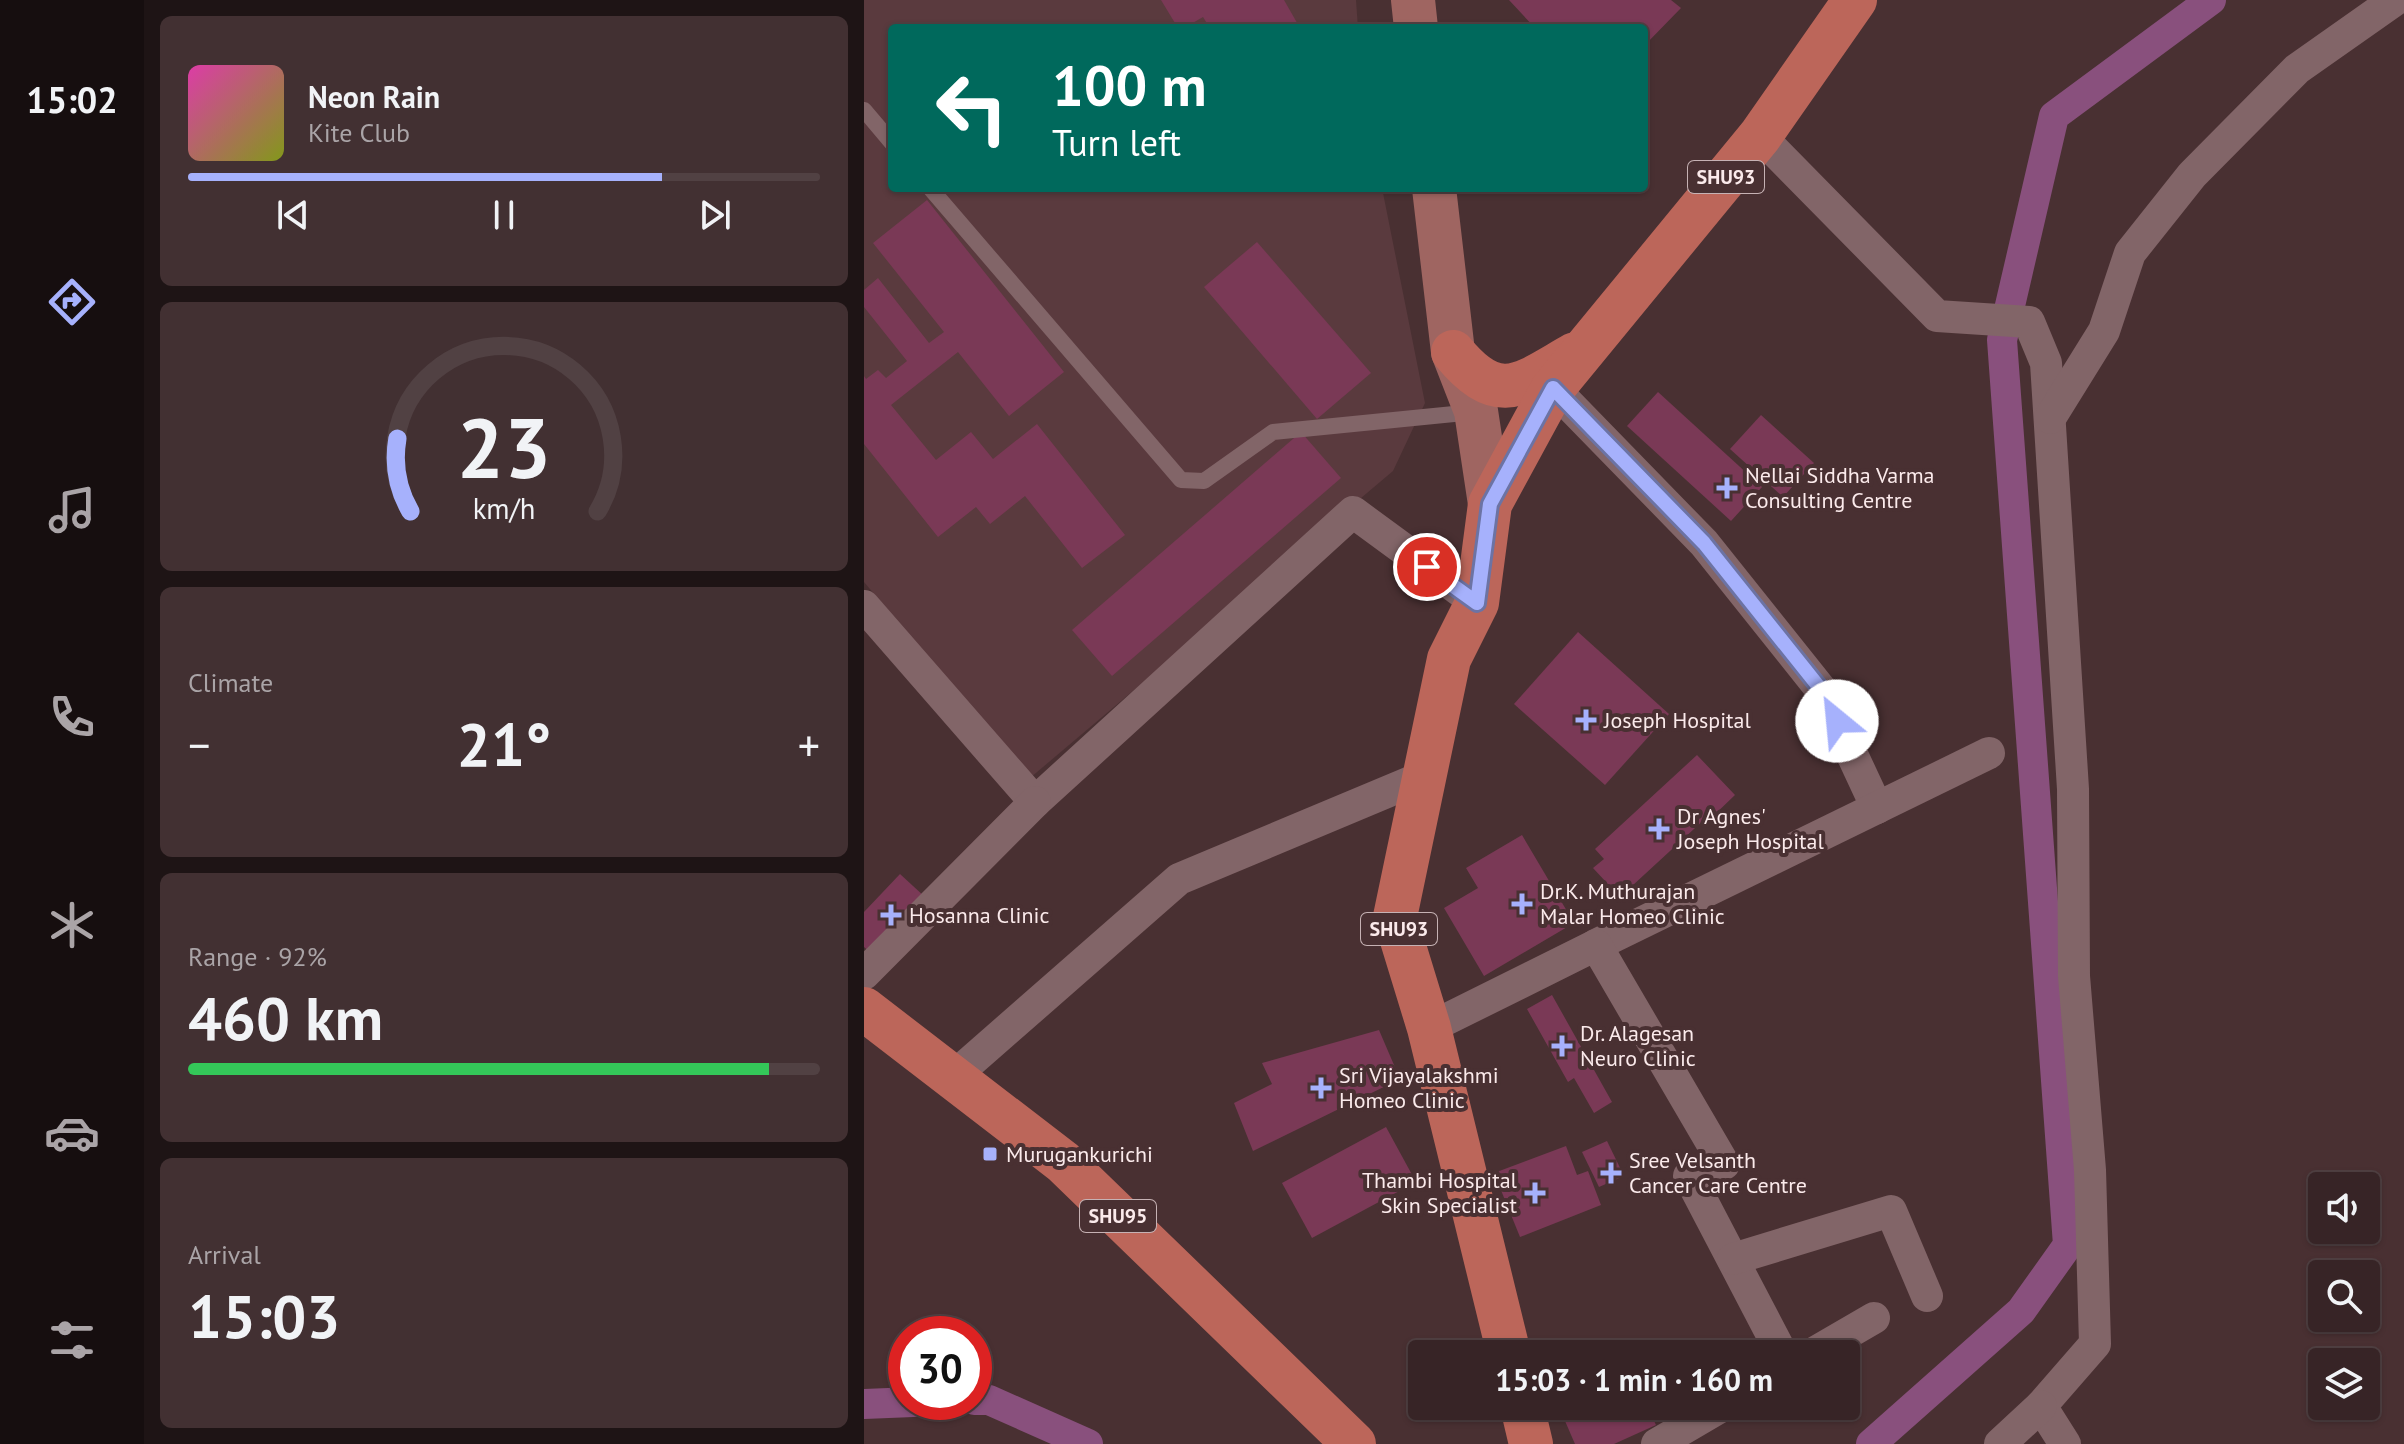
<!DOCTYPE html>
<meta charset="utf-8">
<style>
:root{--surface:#372426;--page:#423032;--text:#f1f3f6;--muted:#aaa4a7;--line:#514143;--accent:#a6b1fc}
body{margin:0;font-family:"PT Sans",sans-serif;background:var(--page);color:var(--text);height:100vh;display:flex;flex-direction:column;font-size:30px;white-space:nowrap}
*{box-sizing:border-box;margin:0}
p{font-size:26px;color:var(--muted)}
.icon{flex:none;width:44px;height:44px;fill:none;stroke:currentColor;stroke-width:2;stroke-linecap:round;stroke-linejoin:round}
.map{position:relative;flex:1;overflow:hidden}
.details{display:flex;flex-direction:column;gap:16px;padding:16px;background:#1e1415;width:720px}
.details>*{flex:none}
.top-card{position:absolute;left:24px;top:24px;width:760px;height:168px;border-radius:8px;box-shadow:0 2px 6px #0004,0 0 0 2px var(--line);background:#00695c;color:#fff;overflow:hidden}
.controls{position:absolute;left:1444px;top:1172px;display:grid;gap:16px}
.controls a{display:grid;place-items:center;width:72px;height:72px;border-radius:8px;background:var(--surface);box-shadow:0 2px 6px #0004,0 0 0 2px var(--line);font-size:40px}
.speed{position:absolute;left:24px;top:1316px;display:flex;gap:16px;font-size:40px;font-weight:700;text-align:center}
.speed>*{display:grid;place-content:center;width:104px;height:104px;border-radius:50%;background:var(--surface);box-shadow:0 2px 6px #0004,0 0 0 2px var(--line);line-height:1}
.speed .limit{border:12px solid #d22;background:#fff;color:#111}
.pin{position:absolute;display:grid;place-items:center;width:68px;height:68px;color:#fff;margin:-34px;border:4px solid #fff;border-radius:50%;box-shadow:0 2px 8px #0007}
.me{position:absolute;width:88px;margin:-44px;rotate:332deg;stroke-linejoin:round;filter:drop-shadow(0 0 6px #0008)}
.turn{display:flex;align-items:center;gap:28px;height:168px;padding:0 32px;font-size:36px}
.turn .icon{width:104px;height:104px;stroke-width:2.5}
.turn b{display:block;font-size:56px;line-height:68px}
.big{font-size:60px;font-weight:700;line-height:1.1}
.details .widget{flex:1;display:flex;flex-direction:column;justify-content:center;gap:12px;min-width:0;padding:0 28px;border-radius:12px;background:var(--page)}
.details .dial{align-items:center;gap:0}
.dial svg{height:208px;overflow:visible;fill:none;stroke:var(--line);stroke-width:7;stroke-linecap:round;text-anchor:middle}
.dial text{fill:var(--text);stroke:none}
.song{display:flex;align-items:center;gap:24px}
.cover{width:96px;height:96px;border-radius:12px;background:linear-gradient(135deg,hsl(320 70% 55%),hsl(70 70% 35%))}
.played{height:8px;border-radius:4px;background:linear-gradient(90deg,var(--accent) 75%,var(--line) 75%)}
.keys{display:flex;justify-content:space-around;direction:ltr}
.heat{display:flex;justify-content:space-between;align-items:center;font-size:44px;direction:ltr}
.charge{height:12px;border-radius:6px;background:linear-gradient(90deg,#34c759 92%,var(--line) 0)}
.trip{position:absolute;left:544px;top:1340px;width:452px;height:80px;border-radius:8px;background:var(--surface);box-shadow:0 2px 6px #0004,0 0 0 2px var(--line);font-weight:700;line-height:80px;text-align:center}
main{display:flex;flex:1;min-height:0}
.tabs{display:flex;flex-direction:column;width:144px;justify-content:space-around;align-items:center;background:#160e0f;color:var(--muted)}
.tabs .icon{width:56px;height:56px}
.tabs .current{color:var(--accent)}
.tabs b{font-size:36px;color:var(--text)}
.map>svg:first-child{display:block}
.built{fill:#5a3a3e}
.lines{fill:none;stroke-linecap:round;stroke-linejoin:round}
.canal{stroke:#89507d;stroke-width:30}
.building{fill:#7a3956}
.lane{stroke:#826568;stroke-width:16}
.street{stroke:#826568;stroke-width:32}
.secondary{stroke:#9f6561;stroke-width:44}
.primary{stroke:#bc665a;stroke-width:44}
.route-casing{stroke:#6c73a4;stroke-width:20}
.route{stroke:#a6b1fc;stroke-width:14}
.poi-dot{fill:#a6b1fc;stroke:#493032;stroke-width:3}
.labels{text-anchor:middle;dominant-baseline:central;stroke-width:8;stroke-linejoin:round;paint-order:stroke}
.shield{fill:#493032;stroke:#c6b2b4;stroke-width:2}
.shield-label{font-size:20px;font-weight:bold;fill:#fbeaeb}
.poi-label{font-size:22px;fill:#fbeaeb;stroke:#493032;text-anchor:start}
</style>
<main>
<nav class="tabs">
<b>15:02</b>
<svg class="icon current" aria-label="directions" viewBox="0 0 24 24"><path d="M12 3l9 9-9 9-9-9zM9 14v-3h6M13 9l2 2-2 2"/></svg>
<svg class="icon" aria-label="music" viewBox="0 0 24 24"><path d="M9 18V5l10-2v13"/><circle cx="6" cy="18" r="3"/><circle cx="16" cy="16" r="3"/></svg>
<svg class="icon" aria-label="phone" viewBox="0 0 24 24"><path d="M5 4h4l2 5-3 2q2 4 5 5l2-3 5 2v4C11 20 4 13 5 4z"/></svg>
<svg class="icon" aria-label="climate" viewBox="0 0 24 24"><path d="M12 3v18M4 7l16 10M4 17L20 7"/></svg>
<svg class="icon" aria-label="car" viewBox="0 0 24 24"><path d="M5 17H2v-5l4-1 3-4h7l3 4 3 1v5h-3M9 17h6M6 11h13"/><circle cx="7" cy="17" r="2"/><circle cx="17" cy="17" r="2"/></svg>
<svg class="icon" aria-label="filters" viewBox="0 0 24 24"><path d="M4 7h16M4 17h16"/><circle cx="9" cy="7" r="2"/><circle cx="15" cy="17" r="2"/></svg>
</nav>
<section class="details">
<div class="widget">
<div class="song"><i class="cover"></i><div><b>Neon Rain</b><p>Kite Club</p></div></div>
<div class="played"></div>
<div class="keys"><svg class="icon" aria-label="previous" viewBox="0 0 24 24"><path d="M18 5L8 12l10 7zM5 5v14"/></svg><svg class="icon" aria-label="pause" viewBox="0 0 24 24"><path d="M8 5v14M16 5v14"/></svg><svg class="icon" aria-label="next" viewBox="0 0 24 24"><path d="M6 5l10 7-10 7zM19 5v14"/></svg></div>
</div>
<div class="widget dial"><svg viewBox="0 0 100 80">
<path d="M14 69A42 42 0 1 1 86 69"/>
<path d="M14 69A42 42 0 0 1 9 41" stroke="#a6b1fc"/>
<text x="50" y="56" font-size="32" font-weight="700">23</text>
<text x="50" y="72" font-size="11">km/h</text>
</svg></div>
<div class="widget"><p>Climate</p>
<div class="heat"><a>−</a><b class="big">21°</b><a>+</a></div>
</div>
<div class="widget"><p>Range · 92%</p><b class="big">460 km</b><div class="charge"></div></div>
<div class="widget"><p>Arrival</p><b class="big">15:03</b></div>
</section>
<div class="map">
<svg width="1540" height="1444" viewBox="0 0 1540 1444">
<rect width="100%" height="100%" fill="#493032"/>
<path class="built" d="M0 0H492L494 28H28V188H518L561 403 529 471 166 778 0 582Z"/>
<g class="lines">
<g class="canal">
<path d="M110 1400H125L224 1444"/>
<path d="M0 1404 49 1402"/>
<path d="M1007 1444 1157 1311 1204 1245 1138 340 1190 116 1347 0"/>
</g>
</g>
<g class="building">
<path d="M297 0H420L436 28H346L339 17 320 28H314Z"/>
<path d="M645 0H807L817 8 780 46V28H671Z"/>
<path d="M63 200 200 372 145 416 94 352 27 405 72 460 107 432 129 459 173 424 261 535 218 568 161 496 126 524 112 507 74 537 0 444V376L2 379 14 370 22 378 43 361 0 307V290L14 278 65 343 80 332 9 243Z"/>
<path d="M393 242 507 373 453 419 340 287Z"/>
<path d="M794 392 898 487 867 521 763 426Z"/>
<path d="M897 415 950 463 919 497 866 449Z"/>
<path d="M437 432 477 478 248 676 208 630Z"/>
<path d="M714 632 805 714 741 785 650 704Z"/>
<path d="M833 755 871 795 846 819 843 817 756 897 729 868 740 859 731 849Z"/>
<path d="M658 835 710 923 620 976 580 908 614 888 602 868Z"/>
<path d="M36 874 61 897 8 954 0 947V912Z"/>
<path d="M688 995 748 1102 730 1113 710 1078 704 1082 663 1009Z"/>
<path d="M515 1030 536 1079 389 1151 370 1103 408 1084 398 1063Z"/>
<path d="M522 1127 552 1182 448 1238 418 1183Z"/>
<path d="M743 1141 760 1176 735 1187 718 1152Z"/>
<path d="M702 1146 713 1175 724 1171 737 1205 656 1237 630 1173Z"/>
<path d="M734 1406H783L792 1425 750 1444H711L701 1421Z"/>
</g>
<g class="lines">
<g class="lane">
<path d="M0 110 28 143"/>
<path d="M66 188 317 480 340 481 409 432 610 412"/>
</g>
<g class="street">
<path d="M896 136 1073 316 1165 322 1182 363 1209 789 1210 976 1226 1170 1231 1344 1177 1406 1201 1444"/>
<path d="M689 388 840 543 959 692 1013 808"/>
<path d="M1186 418 1240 331 1266 253 1328 175 1433 69 1531 0"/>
<path d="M0 606 171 802 489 512 613 603"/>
<path d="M732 945 1125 753"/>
<path d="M0 974 171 802"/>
<path d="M565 1028 732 945 860 1164 825 1176 918 1354"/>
<path d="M89 1077 315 879 561 776"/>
<path d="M869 1259 1027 1211 1063 1296"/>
<path d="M948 1354 1010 1318"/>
<path d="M793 1444 858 1406"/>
<path d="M1136 1444 1177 1406"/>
</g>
<g class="secondary">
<path d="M549 0 552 28"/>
<path d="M570 188 589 352 612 411 626 504"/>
</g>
<g class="primary">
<path d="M589 352C635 408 658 384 711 354"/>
<path d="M0 1009 199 1162 490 1444"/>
<path d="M645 1354 565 1028 531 917 585 659 613 603 626 504 689 388 896 136 991 0"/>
<path d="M658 1406 667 1444"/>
</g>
</g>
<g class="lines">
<g class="route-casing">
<path id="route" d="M563 567 613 603 626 504 689 388 840 543 959 692 973 721"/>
</g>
<use href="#route" class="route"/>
</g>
<g class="poi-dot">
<path d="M859 476h8v8h8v8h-8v8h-8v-8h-8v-8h8z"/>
<path d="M718 708h8v8h8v8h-8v8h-8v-8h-8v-8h8z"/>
<path d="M791 817h8v8h8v8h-8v8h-8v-8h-8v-8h8z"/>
<path d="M654 892h8v8h8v8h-8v8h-8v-8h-8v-8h8z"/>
<path d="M23 903h8v8h8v8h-8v8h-8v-8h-8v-8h8z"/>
<path d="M694 1034h8v8h8v8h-8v8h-8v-8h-8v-8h8z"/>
<path d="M453 1076h8v8h8v8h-8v8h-8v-8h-8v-8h8z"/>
<rect x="118" y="1146" width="16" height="16" rx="4"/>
<path d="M743 1161h8v8h8v8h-8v8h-8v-8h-8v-8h8z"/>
<path d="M667 1181h8v8h8v8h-8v8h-8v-8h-8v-8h8z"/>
</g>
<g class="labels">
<g class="shield">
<rect x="824" y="161" width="76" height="32" rx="6"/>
<rect x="497" y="913" width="76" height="32" rx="6"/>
<rect x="216" y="1200" width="76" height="32" rx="6"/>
</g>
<g class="shield-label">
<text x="862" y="177">SHU93</text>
<text x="535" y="929">SHU93</text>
<text x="254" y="1216">SHU95</text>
</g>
<g class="poi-label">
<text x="881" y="475">Nellai Siddha Varma<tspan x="881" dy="25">Consulting Centre</tspan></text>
<text x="740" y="720">Joseph Hospital</text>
<text x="813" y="816">Dr Agnes'<tspan x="813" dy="25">Joseph Hospital</tspan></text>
<text x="676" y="891">Dr.K. Muthurajan<tspan x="676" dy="25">Malar Homeo Clinic</tspan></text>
<text x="45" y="915">Hosanna Clinic</text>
<text x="716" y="1033">Dr. Alagesan<tspan x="716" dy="25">Neuro Clinic</tspan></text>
<text x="475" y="1075">Sri Vijayalakshmi<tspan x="475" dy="25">Homeo Clinic</tspan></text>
<text x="142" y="1154">Murugankurichi</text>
<text x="765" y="1160">Sree Velsanth<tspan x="765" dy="25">Cancer Care Centre</tspan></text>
<text x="653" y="1180" text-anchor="end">Thambi Hospital<tspan x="653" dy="25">Skin Specialist</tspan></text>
</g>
</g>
</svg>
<div class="controls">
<a><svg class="icon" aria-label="sound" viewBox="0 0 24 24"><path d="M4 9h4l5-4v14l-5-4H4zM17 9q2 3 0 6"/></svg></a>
<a><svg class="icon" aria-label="search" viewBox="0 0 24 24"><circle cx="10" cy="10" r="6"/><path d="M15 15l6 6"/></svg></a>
<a><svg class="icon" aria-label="layers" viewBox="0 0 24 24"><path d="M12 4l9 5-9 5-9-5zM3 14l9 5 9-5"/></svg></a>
</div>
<div class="speed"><div class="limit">30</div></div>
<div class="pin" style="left:563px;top:567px;background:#d93025"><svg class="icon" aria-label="arrive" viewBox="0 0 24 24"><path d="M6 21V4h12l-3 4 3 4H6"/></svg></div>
<svg class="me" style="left:973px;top:721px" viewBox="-20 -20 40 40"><circle r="19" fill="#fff"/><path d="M0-13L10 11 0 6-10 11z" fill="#a6b1fc"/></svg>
<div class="trip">15:03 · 1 min · 160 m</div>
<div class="top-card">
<div class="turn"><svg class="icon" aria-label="left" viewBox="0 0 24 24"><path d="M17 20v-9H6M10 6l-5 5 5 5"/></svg><div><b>100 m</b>Turn left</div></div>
</div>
</div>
</main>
